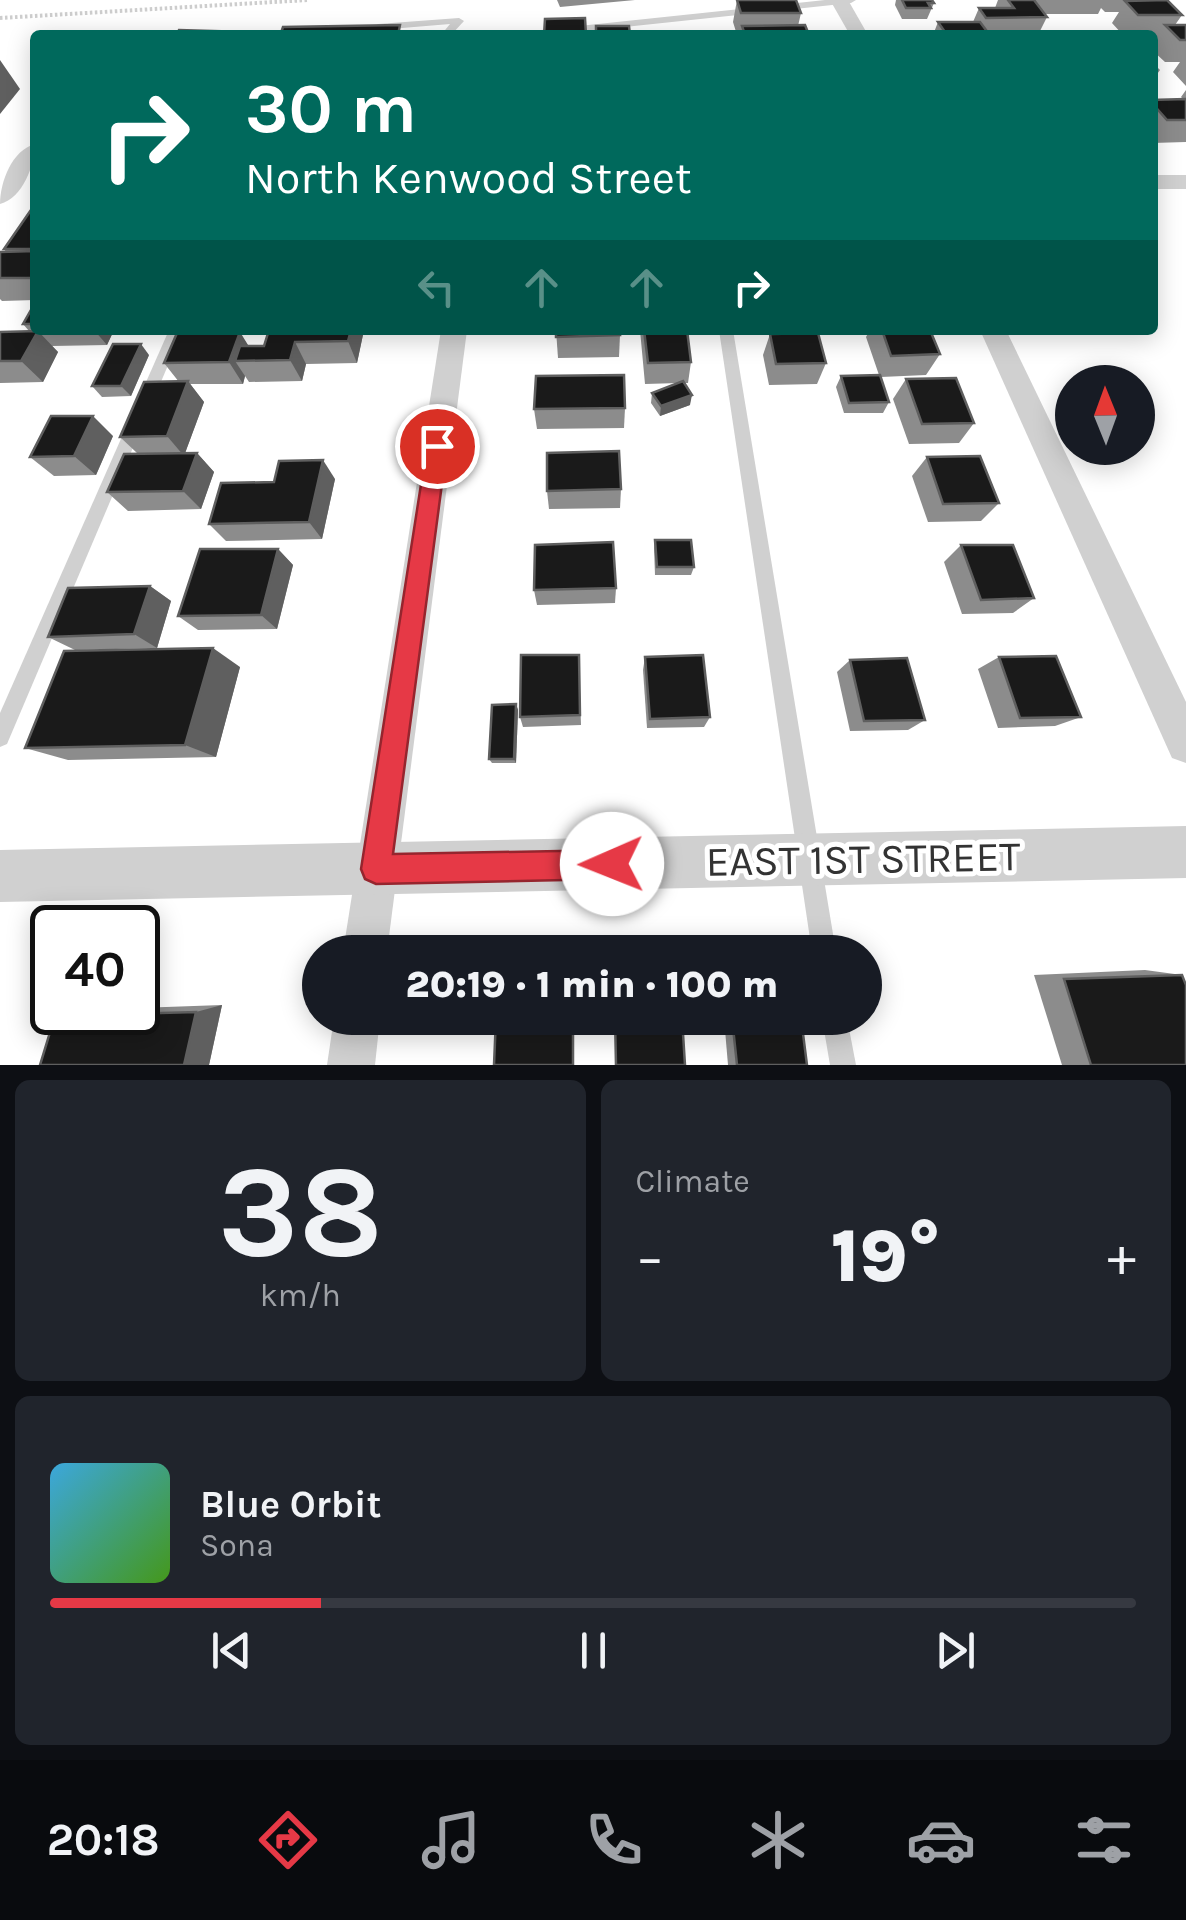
<!DOCTYPE html>
<meta charset="utf-8">
<style>
:root{--surface:#171b24;--page:#20242c;--text:#f1f3f6;--muted:#9ea1a6;--line:#363941;--accent:#e63946}
body{margin:0;font-family:Karla,sans-serif;background:var(--page);color:var(--text);height:100vh;display:flex;flex-direction:column;font-size:38px;white-space:nowrap}
*{box-sizing:border-box;margin:0}
p{font-size:32px;color:var(--muted)}
.icon{flex:none;width:55px;height:55px;fill:none;stroke:currentColor;stroke-width:2;stroke-linecap:round;stroke-linejoin:round}
.map{position:relative;height:1065px;overflow:hidden}
.details{display:flex;flex-direction:column;gap:15px;padding:15px;background:#0d0f14;flex:1}
.details>*{flex:none}
.banner{position:absolute;left:30px;top:30px;width:1128px;height:305px;border-radius:10px;box-shadow:0 5px 25px #0003;background:#00695c;color:#fff;overflow:hidden}
.needle{width:65px;rotate:359deg}
.tools{position:absolute;left:1055px;top:365px;display:grid;gap:20px}
.tools a{display:grid;place-items:center;width:100px;height:100px;border-radius:50%;background:var(--surface);box-shadow:0 5px 25px #0003;font-size:50px}
.speed{position:absolute;left:30px;top:905px;display:flex;gap:20px;font-size:50px;font-weight:700;text-align:center}
.speed>*{display:grid;place-content:center;width:130px;height:130px;border-radius:50%;background:var(--surface);box-shadow:0 5px 25px #0003;line-height:1}
.speed .limit{border:5px solid #111;border-radius:15px;background:#fff;color:#111}
.pin{position:absolute;display:grid;place-items:center;width:85px;height:85px;color:#fff;margin:-42px;border:5px solid #fff;border-radius:50%;box-shadow:0 2px 10px #0007}
.me{position:absolute;width:110px;margin:-55px;rotate:269deg;stroke-linejoin:round;filter:drop-shadow(0 0 8px #0008)}
.turn{display:flex;align-items:center;gap:35px;height:210px;padding:0 50px;font-size:45px}
.turn .icon{width:130px;height:130px;stroke-width:2.5}
.turn b{display:block;font-size:70px;line-height:85px}
.lanes{display:flex;align-items:center;height:95px;padding:0 50px;background:#0003;justify-content:center;gap:50px;direction:ltr}
.lanes .off{opacity:.35}
.big{font-size:75px;font-weight:800;line-height:1.1}
.details .tile{flex:1;display:flex;flex-direction:column;justify-content:center;gap:15px;min-width:0;padding:0 35px;border-radius:15px;background:var(--page)}
.details .dial{align-items:center;gap:0}
.dial b{font-size:130px;line-height:1}
.song{display:flex;align-items:center;gap:30px}
.cover{width:120px;height:120px;border-radius:15px;background:linear-gradient(135deg,hsl(200 70% 55%),hsl(100 70% 35%))}
.played{height:10px;border-radius:5px;background:linear-gradient(90deg,var(--accent) 25%,var(--line) 25%)}
.keys{display:flex;justify-content:space-around;direction:ltr}
.heat{display:flex;justify-content:space-between;align-items:center;font-size:55px;direction:ltr}
.details .tiles{flex:1;display:grid;gap:15px;grid-template-columns:1fr 1fr}
.tile:last-child{grid-column:span 2}
.trip{position:absolute;left:302px;top:935px;width:580px;height:100px;border-radius:50px;background:var(--surface);box-shadow:0 5px 25px #0003;font-weight:800;line-height:100px;text-align:center}
.tab-bar{display:flex;height:160px;justify-content:space-around;align-items:center;background:#090b0e;color:var(--muted)}
.tab-bar .icon{width:70px;height:70px}
.tab-bar .on{color:var(--accent)}
.tab-bar b{font-size:45px;color:var(--text)}
.map>svg:first-child{display:block}
.lines{fill:none;stroke-linecap:round;stroke-linejoin:round}
.path{stroke:#cdcdcd;stroke-width:4;stroke-dasharray:2.5 2.5;stroke-linecap:butt}
.service{fill:#d0d0d0;fill-rule:evenodd}
.minor{fill:#d0d0d0;fill-rule:evenodd}
.tertiary{fill:#d0d0d0;fill-rule:evenodd}
.wall{fill:#8c8c8c}
.shaded-wall{fill:#5f5f5f}
.building{fill:#1a1a1a;stroke:#5f5f5f;stroke-width:2.5}
.route{fill:#e63946;stroke:#96252e;stroke-width:2.5}
.labels{text-anchor:middle;dominant-baseline:central;stroke-width:10;stroke-linejoin:round;paint-order:stroke}
.near-street-label{font-size:42px;fill:#333;stroke:#fff}
</style>
<div class="map">
<svg width="1186" height="1065" viewBox="0 0 1186 1065">
<rect width="100%" height="100%" fill="#fff"/>
<g class="lines">
<path class="path" d="M0 18 308 0"/>
<g class="service">
<path d="M825 0H856L851 3 549 35H517L522 32Z"/>
<path d="M459 18 464 21 451 35H441L450 24 378 30 373 27 378 24Z"/>
<path d="M169 330H183L7 744 0 747V713Z"/>
<path d="M719 330H733L836 952H812Z"/>
<path d="M822 1018H847L856 1065H830Z"/>
</g>
<g class="minor">
<path d="M830 0H848L868 35H850Z"/>
<path d="M35 144C35 164 23 198 0 204 0 182 12 150 35 144Z"/>
<rect x="1152" y="175" width="34" height="14"/>
<path d="M441 330H467L387 952H343Z"/>
<path d="M980 330H1006L1186 702V763L1172 758Z"/>
<path d="M334 1018H380L375 1065H327Z"/>
</g>
<path class="tertiary" d="M1186 826V878L0 902V850Z"/>
</g>
<g class="wall">
<path d="M557 0H635L560 7Z"/>
<path d="M737 0 801 13 798 26 809 35H737L733 22Z"/>
<path d="M896 0H932L934 3 927 19H902L895 5Z"/>
<path d="M998 0H1167L1182 15 1175 25H1186V86L1173 72 1180 62H1165L1152 50V44L1157 37H1152V35H1123L1112 23 1119 12H1105L1101 8 1098 14H1045L1047 17 1038 35H933L938 22H973L979 8H995Z"/>
<path d="M1152 62 1160 70 1152 81Z"/>
<path d="M1186 90V142L1152 143V100L1183 99 1181 97Z"/>
<path d="M35 207V300L2 301 0 299V252H6L4 249Z"/>
<path d="M35 303V330H114L107 345 52 346 58 352 43 382 0 383V332L29 331 23 324Z"/>
<path d="M269 330H364L357 363 306 364 302 381 249 382 245 376 243 384H190L204 402 185 453H197L214 472 201 509 128 511 107 492 137 453 120 437 179 382 164 363 248 346H264Z"/>
<path d="M556 330 620 335 619 357 558 358Z"/>
<path d="M640 330H687L691 362 688 383H684L690 405 660 416 651 403 652 393 679 383 645 384Z"/>
<path d="M870 330H930L940 354 926 375 881 377 889 402 883 413H844L836 387 841 376 879 375 866 337Z"/>
<path d="M770 334 826 363 817 384 769 385 763 355Z"/>
<path d="M149 355 131 396 102 397 92 386Z"/>
<path d="M906 379 974 423 959 443 909 444 893 399Z"/>
<path d="M625 408 624 428 537 429 534 409Z"/>
<path d="M113 436 96 475 54 476 30 457Z"/>
<path d="M927 457 999 503 981 521 928 522 912 476Z"/>
<path d="M335 479 322 539 226 541 209 524Z"/>
<path d="M621 489 620 508 549 509 547 491Z"/>
<path d="M655 540 694 567 691 575H655L654 548Z"/>
<path d="M961 545 1034 598 1013 613 962 614 944 562Z"/>
<path d="M278 549 293 565 277 629 198 630 178 616Z"/>
<path d="M150 586 171 601 157 648 75 650 48 637Z"/>
<path d="M616 588 615 603 537 605 534 590Z"/>
<path d="M579 655 581 725 523 727 520 717Z"/>
<path d="M645 657 710 717 704 727 647 728 643 670Z"/>
<path d="M999 657 1081 717 1055 726 998 728 978 669Z"/>
<path d="M850 660 925 720 908 730 850 731 837 672Z"/>
<path d="M240 667 216 757 68 760 25 748Z"/>
<path d="M516 704 518 710 516 763H492L489 759Z"/>
<path d="M1145 970 1182 975 1186 1065H1062L1034 975Z"/>
<path d="M222 1005 209 1065H40L55 1016 74 1012H138V1008Z"/>
<path d="M724 1018H801L807 1065H728Z"/>
</g>
<g class="shaded-wall">
<path d="M0 60 20 89 0 114Z"/>
<path d="M94 330H114L107 345Z"/>
<path d="M351 330H364L357 363 348 341Z"/>
<path d="M38 331 58 352 43 382 21 361Z"/>
<path d="M240 332 253 353 235 361 245 376 243 384 229 362Z"/>
<path d="M295 342 306 364 302 381 290 360Z"/>
<path d="M141 344 149 355 131 396 121 386Z"/>
<path d="M188 381 204 402 184 456 167 436Z"/>
<path d="M692 395 690 405 660 416 661 406Z"/>
<path d="M93 416 113 436 96 475 74 456Z"/>
<path d="M197 453 214 472 201 509 183 491Z"/>
<path d="M323 460 335 479 322 539 309 522Z"/>
<path d="M278 549 293 565 277 629 261 615Z"/>
<path d="M150 586 171 601 157 648 134 634Z"/>
<path d="M213 648 240 667 216 757 185 745Z"/>
<path d="M516 704 518 710 516 763 514 759Z"/>
<path d="M222 1005 209 1065H184L196 1012Z"/>
</g>
<g class="building">
<path d="M737 0H796L801 13H741Z"/>
<path d="M902 0H932L934 3H928L931 8H906Z"/>
<path d="M1008 0H1034L1047 17 986 18 979 8H1014Z"/>
<path d="M1167 0 1182 15H1138L1125 1Z"/>
<path d="M585 18 586 35H544L545 19Z"/>
<path d="M938 22H980L989 34 947 35Z"/>
<path d="M400 25 398 35H176L179 30 281 33 283 27Z"/>
<path d="M805 25 809 35H745L742 26Z"/>
<path d="M1165 25H1186V40H1180Z"/>
<path d="M596 26H629L630 35H596Z"/>
<path d="M1186 99V120H1167L1152 103V100Z"/>
<path d="M33 207H35V249H4Z"/>
<path d="M35 251 34 278H0V252Z"/>
<path d="M35 303V324H23Z"/>
<path d="M269 330H351L348 341 295 342 290 360 235 361 240 346H264Z"/>
<path d="M556 330H619L620 335 556 337Z"/>
<path d="M644 330H687L691 362 648 363Z"/>
<path d="M882 330H930L940 354 891 356Z"/>
<path d="M38 331 21 361H0V332Z"/>
<path d="M240 332 229 362 164 363 177 333Z"/>
<path d="M818 333 826 363 776 364 770 334Z"/>
<path d="M113 344H141L121 386H92Z"/>
<path d="M624 375 625 408 534 409 536 376Z"/>
<path d="M880 375 889 402 849 403 841 376Z"/>
<path d="M956 378 974 423 922 424 906 379Z"/>
<path d="M188 381 167 436 120 437 144 382Z"/>
<path d="M683 381 692 395 661 406 652 393Z"/>
<path d="M51 416H93L74 456 30 457Z"/>
<path d="M619 451 621 489 547 491V453Z"/>
<path d="M197 453 183 491 107 492 124 454Z"/>
<path d="M980 456 999 503 943 504 927 457Z"/>
<path d="M323 460 309 522 209 524 221 483 274 482 279 461Z"/>
<path d="M655 540H691L694 567H657Z"/>
<path d="M613 542 616 588 534 590 535 545Z"/>
<path d="M961 545H1013L1034 598 981 600Z"/>
<path d="M200 549H278L261 615 178 616Z"/>
<path d="M150 586 134 634 48 637 68 588Z"/>
<path d="M213 648 185 745 25 748 64 651Z"/>
<path d="M521 655H579L580 715 520 717Z"/>
<path d="M703 655 710 717 650 719 645 657Z"/>
<path d="M1056 656 1081 717 1020 718 999 657Z"/>
<path d="M907 658 925 720 864 721 850 660Z"/>
<path d="M516 704 514 759H489L492 705Z"/>
<path d="M1182 975 1186 985V1065H1091L1064 979Z"/>
<path d="M196 1012 184 1065H40L55 1016Z"/>
<path d="M496 1018H573V1065H494Z"/>
<path d="M615 1018H682L685 1065H616Z"/>
<path d="M732 1018H801L807 1065H737Z"/>
</g>
<path class="route" d="M437 437 447 446 393 854 612 850 622 854 627 864 622 875 612 879 376 884 365 879 361 869 427 446Z"/>
<g class="labels">
<g class="near-street-label">
<text transform="translate(863 859) rotate(-1)">EAST 1ST STREET</text>
</g>
</g>
</svg>
<div class="tools">
<a><svg class="needle" viewBox="-14 -14 28 28"><path d="M0-13l5 13h-10z" fill="#e53935"/><path d="M0 13l5-13h-10z" fill="#9ea1a6"/></svg></a>
</div>
<div class="speed"><div class="limit">40</div></div>
<div class="pin" style="left:437px;top:446px;background:#d93025"><svg class="icon" aria-label="arrive" viewBox="0 0 24 24"><path d="M6 21V4h12l-3 4 3 4H6"/></svg></div>
<svg class="me" style="left:612px;top:864px" viewBox="-20 -20 40 40"><circle r="19" fill="#fff"/><path d="M0-13L10 11 0 6-10 11z" fill="#e63946"/></svg>
<div class="trip">20:19 · 1 min · 100 m</div>
<div class="banner">
<div class="turn"><svg class="icon" aria-label="right" viewBox="0 0 24 24"><path d="M7 20v-9h11M14 6l5 5-5 5"/></svg><div><b>30 m</b>North Kenwood Street</div></div>
<div class="lanes"><svg class="icon off" aria-label="left" viewBox="0 0 24 24"><path d="M17 20v-9H6M10 6l-5 5 5 5"/></svg><svg class="icon off" aria-label="ahead" viewBox="0 0 24 24"><path d="M12 20V5M6 11l6-6 6 6"/></svg><svg class="icon off" aria-label="ahead" viewBox="0 0 24 24"><path d="M12 20V5M6 11l6-6 6 6"/></svg><svg class="icon" aria-label="right" viewBox="0 0 24 24"><path d="M7 20v-9h11M14 6l5 5-5 5"/></svg></div>
</div>
</div>
<section class="details">
<div class="tiles">
<div class="tile dial"><b>38</b><p>km/h</p></div>
<div class="tile"><p>Climate</p>
<div class="heat"><a>−</a><b class="big">19°</b><a>+</a></div>
</div>
<div class="tile">
<div class="song"><i class="cover"></i><div><b>Blue Orbit</b><p>Sona</p></div></div>
<div class="played"></div>
<div class="keys"><svg class="icon" aria-label="previous" viewBox="0 0 24 24"><path d="M18 5L8 12l10 7zM5 5v14"/></svg><svg class="icon" aria-label="pause" viewBox="0 0 24 24"><path d="M8 5v14M16 5v14"/></svg><svg class="icon" aria-label="next" viewBox="0 0 24 24"><path d="M6 5l10 7-10 7zM19 5v14"/></svg></div>
</div>
</div>
</section>
<nav class="tab-bar">
<b>20:18</b>
<svg class="icon on" aria-label="directions" viewBox="0 0 24 24"><path d="M12 3l9 9-9 9-9-9zM9 14v-3h6M13 9l2 2-2 2"/></svg>
<svg class="icon" aria-label="music" viewBox="0 0 24 24"><path d="M9 18V5l10-2v13"/><circle cx="6" cy="18" r="3"/><circle cx="16" cy="16" r="3"/></svg>
<svg class="icon" aria-label="phone" viewBox="0 0 24 24"><path d="M5 4h4l2 5-3 2q2 4 5 5l2-3 5 2v4C11 20 4 13 5 4z"/></svg>
<svg class="icon" aria-label="climate" viewBox="0 0 24 24"><path d="M12 3v18M4 7l16 10M4 17L20 7"/></svg>
<svg class="icon" aria-label="car" viewBox="0 0 24 24"><path d="M5 17H2v-5l4-1 3-4h7l3 4 3 1v5h-3M9 17h6M6 11h13"/><circle cx="7" cy="17" r="2"/><circle cx="17" cy="17" r="2"/></svg>
<svg class="icon" aria-label="filters" viewBox="0 0 24 24"><path d="M4 7h16M4 17h16"/><circle cx="9" cy="7" r="2"/><circle cx="15" cy="17" r="2"/></svg>
</nav>
